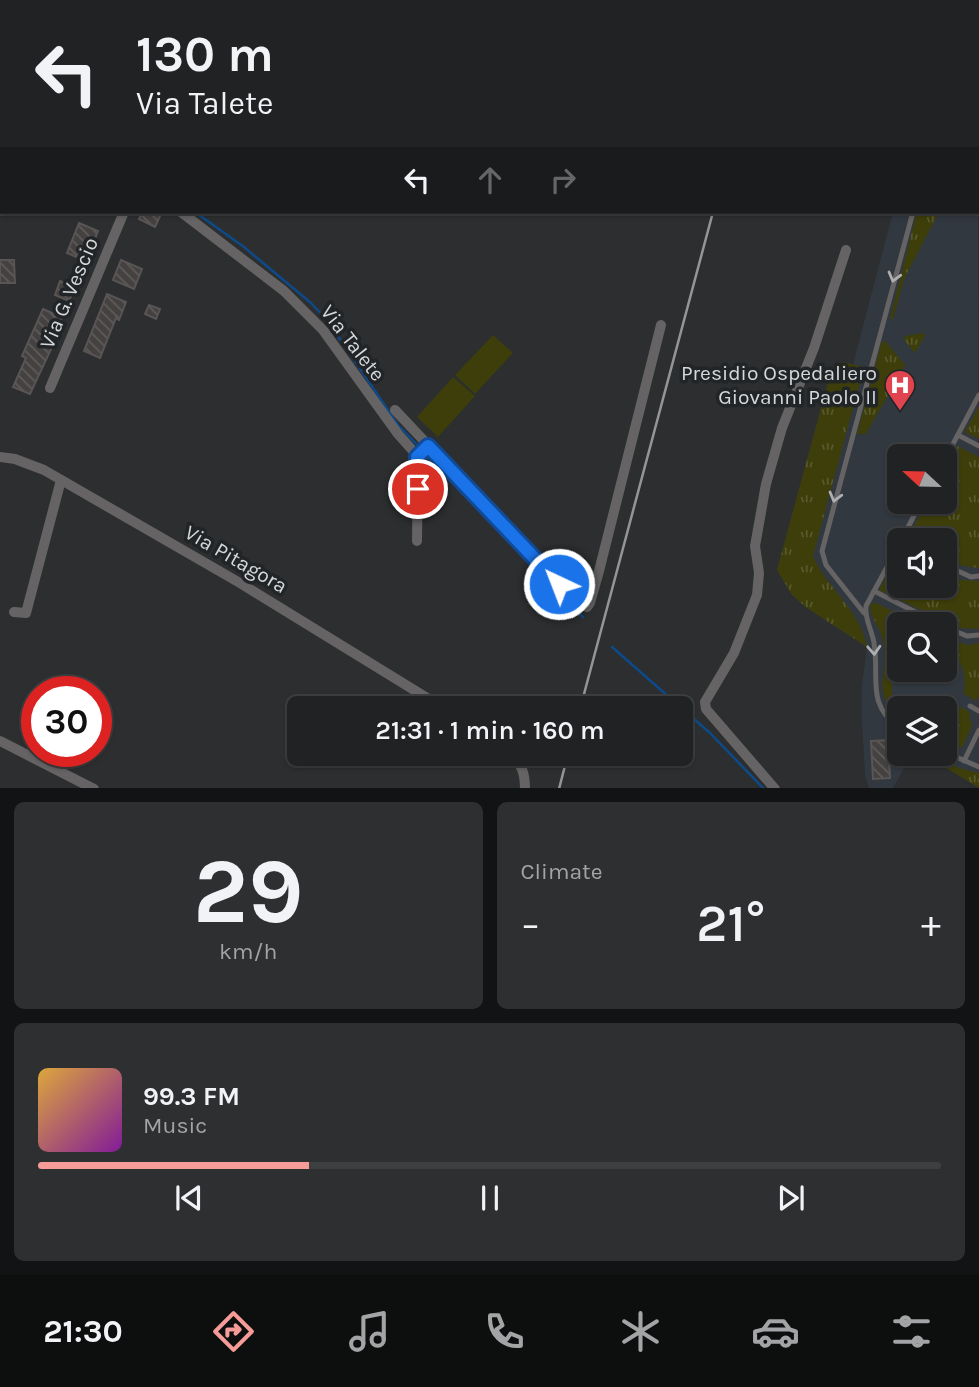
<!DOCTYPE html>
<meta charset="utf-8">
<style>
:root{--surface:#212224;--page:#2d2f31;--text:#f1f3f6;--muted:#a2a4a6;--line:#3e3f41;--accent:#f59b98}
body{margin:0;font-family:Karla,sans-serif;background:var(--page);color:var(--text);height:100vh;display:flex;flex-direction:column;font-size:26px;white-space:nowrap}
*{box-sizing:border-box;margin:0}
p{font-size:23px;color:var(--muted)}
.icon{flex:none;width:38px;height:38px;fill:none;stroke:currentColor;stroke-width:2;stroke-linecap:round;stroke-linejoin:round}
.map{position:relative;height:788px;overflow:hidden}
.drawer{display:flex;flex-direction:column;gap:14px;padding:14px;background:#121314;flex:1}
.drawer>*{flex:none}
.top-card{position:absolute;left:0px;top:0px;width:980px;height:214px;box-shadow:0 2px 5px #0004,0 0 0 2px var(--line);background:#212224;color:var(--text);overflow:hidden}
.needle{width:46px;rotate:292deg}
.fabs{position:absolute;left:887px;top:444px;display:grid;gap:14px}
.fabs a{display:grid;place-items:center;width:70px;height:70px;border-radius:10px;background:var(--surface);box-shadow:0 2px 5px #0004,0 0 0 2px var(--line);font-size:35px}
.speed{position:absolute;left:21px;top:676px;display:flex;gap:14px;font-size:35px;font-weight:700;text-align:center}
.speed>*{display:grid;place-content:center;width:91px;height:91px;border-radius:50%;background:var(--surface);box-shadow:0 2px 5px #0004,0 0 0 2px var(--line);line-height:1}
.speed .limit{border:10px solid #d22;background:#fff;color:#111}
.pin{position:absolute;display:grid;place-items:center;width:60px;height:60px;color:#fff;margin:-30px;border:4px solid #fff;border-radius:50%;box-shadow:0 2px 7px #0007}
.me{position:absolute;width:77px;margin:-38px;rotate:317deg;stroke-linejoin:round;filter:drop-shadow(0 0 5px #0008)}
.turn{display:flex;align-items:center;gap:24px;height:147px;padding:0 21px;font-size:32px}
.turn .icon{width:91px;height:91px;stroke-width:2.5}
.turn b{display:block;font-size:49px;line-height:60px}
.lanes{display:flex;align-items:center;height:66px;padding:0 21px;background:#0003;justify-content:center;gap:35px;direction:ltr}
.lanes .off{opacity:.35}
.big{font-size:52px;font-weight:600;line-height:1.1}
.drawer .widget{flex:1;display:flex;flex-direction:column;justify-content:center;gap:10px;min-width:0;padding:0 24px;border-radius:10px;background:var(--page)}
.drawer .dial{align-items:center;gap:0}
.dial b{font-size:91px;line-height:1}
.song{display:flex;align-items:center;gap:21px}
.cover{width:84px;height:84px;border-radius:10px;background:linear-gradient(135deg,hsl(40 70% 55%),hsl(290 70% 35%))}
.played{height:7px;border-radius:4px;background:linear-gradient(90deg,var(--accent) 30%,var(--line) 30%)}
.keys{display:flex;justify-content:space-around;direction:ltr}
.heat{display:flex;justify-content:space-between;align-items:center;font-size:38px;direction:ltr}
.drawer .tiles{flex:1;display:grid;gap:14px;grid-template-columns:1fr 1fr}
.widget:last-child{grid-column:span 2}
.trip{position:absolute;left:287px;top:696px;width:406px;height:70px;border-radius:10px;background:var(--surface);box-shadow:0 2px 5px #0004,0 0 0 2px var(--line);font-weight:600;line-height:70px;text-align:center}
.tabs{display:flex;height:112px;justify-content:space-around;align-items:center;background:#0d0e0e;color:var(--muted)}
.tabs .icon{width:49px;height:49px}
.tabs .selected{color:var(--accent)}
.tabs b{font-size:32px;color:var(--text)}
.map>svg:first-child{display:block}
.built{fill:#31383f;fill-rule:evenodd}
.grass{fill:url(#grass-tufts)}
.garden{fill:#3d3e0a}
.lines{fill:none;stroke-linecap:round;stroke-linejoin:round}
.stream{stroke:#0d4a89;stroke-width:2.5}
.building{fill:url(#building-back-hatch);stroke:#595554;stroke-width:2}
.service{stroke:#656363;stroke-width:5}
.minor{stroke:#656363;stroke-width:10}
.rail{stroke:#939596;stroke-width:2.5}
.oneway{stroke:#aeafb0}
.route-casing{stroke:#114b97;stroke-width:18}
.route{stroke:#1a73e8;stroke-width:12}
.labels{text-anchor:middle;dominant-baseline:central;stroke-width:7;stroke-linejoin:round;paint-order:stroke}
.street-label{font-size:21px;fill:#d6d8d9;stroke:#222527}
.poi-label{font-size:21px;fill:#d6d8d9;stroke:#222527;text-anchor:end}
</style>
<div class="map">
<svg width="979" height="789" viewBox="0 0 979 789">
<defs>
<pattern id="grass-tufts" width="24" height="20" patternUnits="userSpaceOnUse" patternTransform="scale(1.75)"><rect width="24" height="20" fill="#3d3e0a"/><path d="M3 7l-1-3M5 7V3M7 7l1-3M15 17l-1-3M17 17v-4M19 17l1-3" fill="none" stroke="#58592d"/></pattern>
<pattern id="building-back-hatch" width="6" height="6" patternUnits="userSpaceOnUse" patternTransform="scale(1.75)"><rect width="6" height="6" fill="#444140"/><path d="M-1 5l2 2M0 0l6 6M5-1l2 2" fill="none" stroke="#5e5c5b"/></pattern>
</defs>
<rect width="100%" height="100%" fill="#2c2e30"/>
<path class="built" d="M978 98 979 788 924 754H945V709H900V754H912L893 788H869L865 775 862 723V685L867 647 807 608 792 595 777 570 832 368 843 362 853 364 893 212H978ZM900 457H945V502H900ZM900 541H945V586H900ZM900 625H945V670H900Z"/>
<g class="grass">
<path d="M917 212H939L904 279 893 319H890Z"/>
<path d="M923 333 925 335 915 353 904 340 905 336Z"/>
<path d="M882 341 886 342 905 365 866 434H857Z"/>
<path d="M843 362 864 367 813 556C827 589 860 609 867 647L807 608 792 595 777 570 832 368Z"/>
<path d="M979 406V439L965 432Z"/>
<path d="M957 446 979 457V568L963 566 945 558V541H911L907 539 927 502H945V468Z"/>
<path d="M899 552 900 586H945V572L962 580 979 581V629L959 628 879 590Z"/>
<path d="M876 603 921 625H900L899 663 892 676V695L903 709H900L899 720C870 688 890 674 883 641 881 628 869 617 870 604Z"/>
<path d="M945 636 967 645 979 643V696L976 701 964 694C966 675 964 659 945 651Z"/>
<path d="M960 707 970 712 969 716 972 725 963 746 957 749 945 744V721L954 716Z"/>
<path d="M933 754 959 768 979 773V788L930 758Z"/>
</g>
<g class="garden">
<path d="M493 335 513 353 475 394 455 375Z"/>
<path d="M453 377 475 396 438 437 417 417Z"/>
</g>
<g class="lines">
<g class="stream">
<path d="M195 212 244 247 311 303 327 320 398 425 583 617"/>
<path d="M612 647 710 733 764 789"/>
</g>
</g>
<g class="building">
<path d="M142 212H162L155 227 139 219Z"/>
<path d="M79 223 98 231 86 261 67 253Z"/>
<path d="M0 260H14L15 283H0Z"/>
<path d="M121 260 142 269 134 289 113 280Z"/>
<path d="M60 281 75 287 69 301 55 295Z"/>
<path d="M107 294 126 302 119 320 116 318 100 358 84 351Z"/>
<path d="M149 305 160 309 156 319 145 314Z"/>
<path d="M43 309 62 317 51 344 53 345 30 394 13 387 26 358 22 356Z"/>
<path d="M888 740 890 778 873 779 871 741Z"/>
<path d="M51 751H80L75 762Z"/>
</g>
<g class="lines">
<g class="service">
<path d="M978 185 979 186"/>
<path d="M958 435 979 446"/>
<path d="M945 459 979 395"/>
<path d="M901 541 921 502"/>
<path d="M900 543 866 606C864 618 872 630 874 643 880 678 865 703 900 729"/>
<path d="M945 565 971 577 979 576"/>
<path d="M874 591 941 625"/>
<path d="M864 613 826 565 822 551 913 212"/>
<path d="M945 627 967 636 979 635"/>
<path d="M970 706 979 711"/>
<path d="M945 752 979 767"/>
<path d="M964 761 979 730"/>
</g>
<g class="minor">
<path d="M378 0 380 2"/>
<path d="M712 2V0"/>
<path d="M0 64 2 65"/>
<path d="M181 212 284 291 323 330 398 434 414 452 418 463 417 541"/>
<path d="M50 388 124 212"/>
<path d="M395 410 578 604 587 607 590 603 598 575 661 325"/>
<path d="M0 457 15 459 44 470 240 583 445 709"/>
<path d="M14 612 26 613 61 480"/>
<path d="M0 741 94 789"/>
<path d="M511 754C522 765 525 773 525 789"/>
<path d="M775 789 706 709 705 702 734 653 757 595 759 573 755 546 766 484 782 428 814 348 846 250"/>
</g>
<g class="rail">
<path d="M769 2V0"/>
<path d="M580 709 713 212"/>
<path d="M559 789 568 754"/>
</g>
</g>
<defs><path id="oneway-chevron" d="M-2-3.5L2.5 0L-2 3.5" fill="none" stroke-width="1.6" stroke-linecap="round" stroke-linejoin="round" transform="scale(1.75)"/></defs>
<g class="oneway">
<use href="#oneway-chevron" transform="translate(894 277) rotate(105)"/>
<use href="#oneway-chevron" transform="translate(835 497) rotate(105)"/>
<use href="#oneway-chevron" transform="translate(874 650) rotate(87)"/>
</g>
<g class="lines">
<g class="route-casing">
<path id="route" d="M418 489 417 457 428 446 559 584"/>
</g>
<use href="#route" class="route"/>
</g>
<defs>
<g id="hospital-pin" transform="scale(1.575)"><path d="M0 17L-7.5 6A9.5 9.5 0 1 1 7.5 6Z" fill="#e0444e" stroke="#222527"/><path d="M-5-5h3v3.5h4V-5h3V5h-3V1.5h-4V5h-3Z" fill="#fff"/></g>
</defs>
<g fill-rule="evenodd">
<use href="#hospital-pin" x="900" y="385"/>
</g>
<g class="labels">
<g class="street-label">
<text transform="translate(69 293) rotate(-67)">Via G. Vescio</text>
<text transform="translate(353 343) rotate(52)">Via Talete</text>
<text transform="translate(236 559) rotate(30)">Via Pitagora</text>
</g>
<g class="poi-label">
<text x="877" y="373">Presidio Ospedaliero<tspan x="877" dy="24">Giovanni Paolo II</tspan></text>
</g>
</g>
</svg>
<div class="fabs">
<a><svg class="needle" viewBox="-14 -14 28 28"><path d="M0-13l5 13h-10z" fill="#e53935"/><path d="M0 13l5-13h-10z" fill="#a2a4a6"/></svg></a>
<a><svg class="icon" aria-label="sound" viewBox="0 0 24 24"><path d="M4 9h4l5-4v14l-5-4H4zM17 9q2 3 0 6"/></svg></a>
<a><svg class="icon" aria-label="search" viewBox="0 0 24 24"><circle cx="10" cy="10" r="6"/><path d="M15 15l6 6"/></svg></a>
<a><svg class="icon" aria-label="layers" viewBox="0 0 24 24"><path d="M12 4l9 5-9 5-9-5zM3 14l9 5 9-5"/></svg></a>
</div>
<div class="speed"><div class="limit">30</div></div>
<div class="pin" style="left:418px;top:489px;background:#d93025"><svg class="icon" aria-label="arrive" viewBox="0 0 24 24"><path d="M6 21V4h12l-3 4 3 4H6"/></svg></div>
<svg class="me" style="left:559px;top:584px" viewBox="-20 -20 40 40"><circle r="17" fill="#1a73e8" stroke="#fff" stroke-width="3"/><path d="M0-11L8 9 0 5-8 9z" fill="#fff"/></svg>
<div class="trip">21:31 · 1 min · 160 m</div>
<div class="top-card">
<div class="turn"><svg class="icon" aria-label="left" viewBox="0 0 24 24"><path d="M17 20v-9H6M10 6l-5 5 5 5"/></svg><div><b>130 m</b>Via Talete</div></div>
<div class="lanes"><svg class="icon" aria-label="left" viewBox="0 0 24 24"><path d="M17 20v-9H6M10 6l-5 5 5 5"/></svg><svg class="icon off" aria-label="ahead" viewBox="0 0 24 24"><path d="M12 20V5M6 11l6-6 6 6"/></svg><svg class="icon off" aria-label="right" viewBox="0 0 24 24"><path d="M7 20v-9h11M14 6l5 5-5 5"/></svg></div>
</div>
</div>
<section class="drawer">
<div class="tiles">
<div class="widget dial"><b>29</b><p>km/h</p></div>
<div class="widget"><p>Climate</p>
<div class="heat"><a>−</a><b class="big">21°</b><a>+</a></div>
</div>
<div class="widget">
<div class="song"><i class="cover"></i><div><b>99.3 FM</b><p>Music</p></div></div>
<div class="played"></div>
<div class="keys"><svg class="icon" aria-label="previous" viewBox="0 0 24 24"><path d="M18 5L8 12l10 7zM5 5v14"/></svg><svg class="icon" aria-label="pause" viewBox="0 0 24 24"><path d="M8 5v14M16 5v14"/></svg><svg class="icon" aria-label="next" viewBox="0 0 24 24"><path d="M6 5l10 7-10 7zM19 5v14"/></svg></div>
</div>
</div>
</section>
<nav class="tabs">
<b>21:30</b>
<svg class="icon selected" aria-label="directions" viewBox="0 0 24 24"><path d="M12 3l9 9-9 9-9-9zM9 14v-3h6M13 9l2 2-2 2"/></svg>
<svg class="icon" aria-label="music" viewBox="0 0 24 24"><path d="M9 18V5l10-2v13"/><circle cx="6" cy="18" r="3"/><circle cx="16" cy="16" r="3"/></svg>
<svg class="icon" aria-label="phone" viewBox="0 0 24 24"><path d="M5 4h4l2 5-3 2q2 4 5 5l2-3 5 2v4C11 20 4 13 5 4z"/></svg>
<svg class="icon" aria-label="climate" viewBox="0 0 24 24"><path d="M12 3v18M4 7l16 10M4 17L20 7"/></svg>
<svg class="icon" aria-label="car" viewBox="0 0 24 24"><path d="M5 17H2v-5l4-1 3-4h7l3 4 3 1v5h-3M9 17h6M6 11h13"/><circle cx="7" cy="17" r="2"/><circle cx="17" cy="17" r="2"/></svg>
<svg class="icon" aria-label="filters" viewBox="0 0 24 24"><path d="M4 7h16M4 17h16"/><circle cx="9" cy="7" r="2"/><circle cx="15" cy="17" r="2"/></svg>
</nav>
